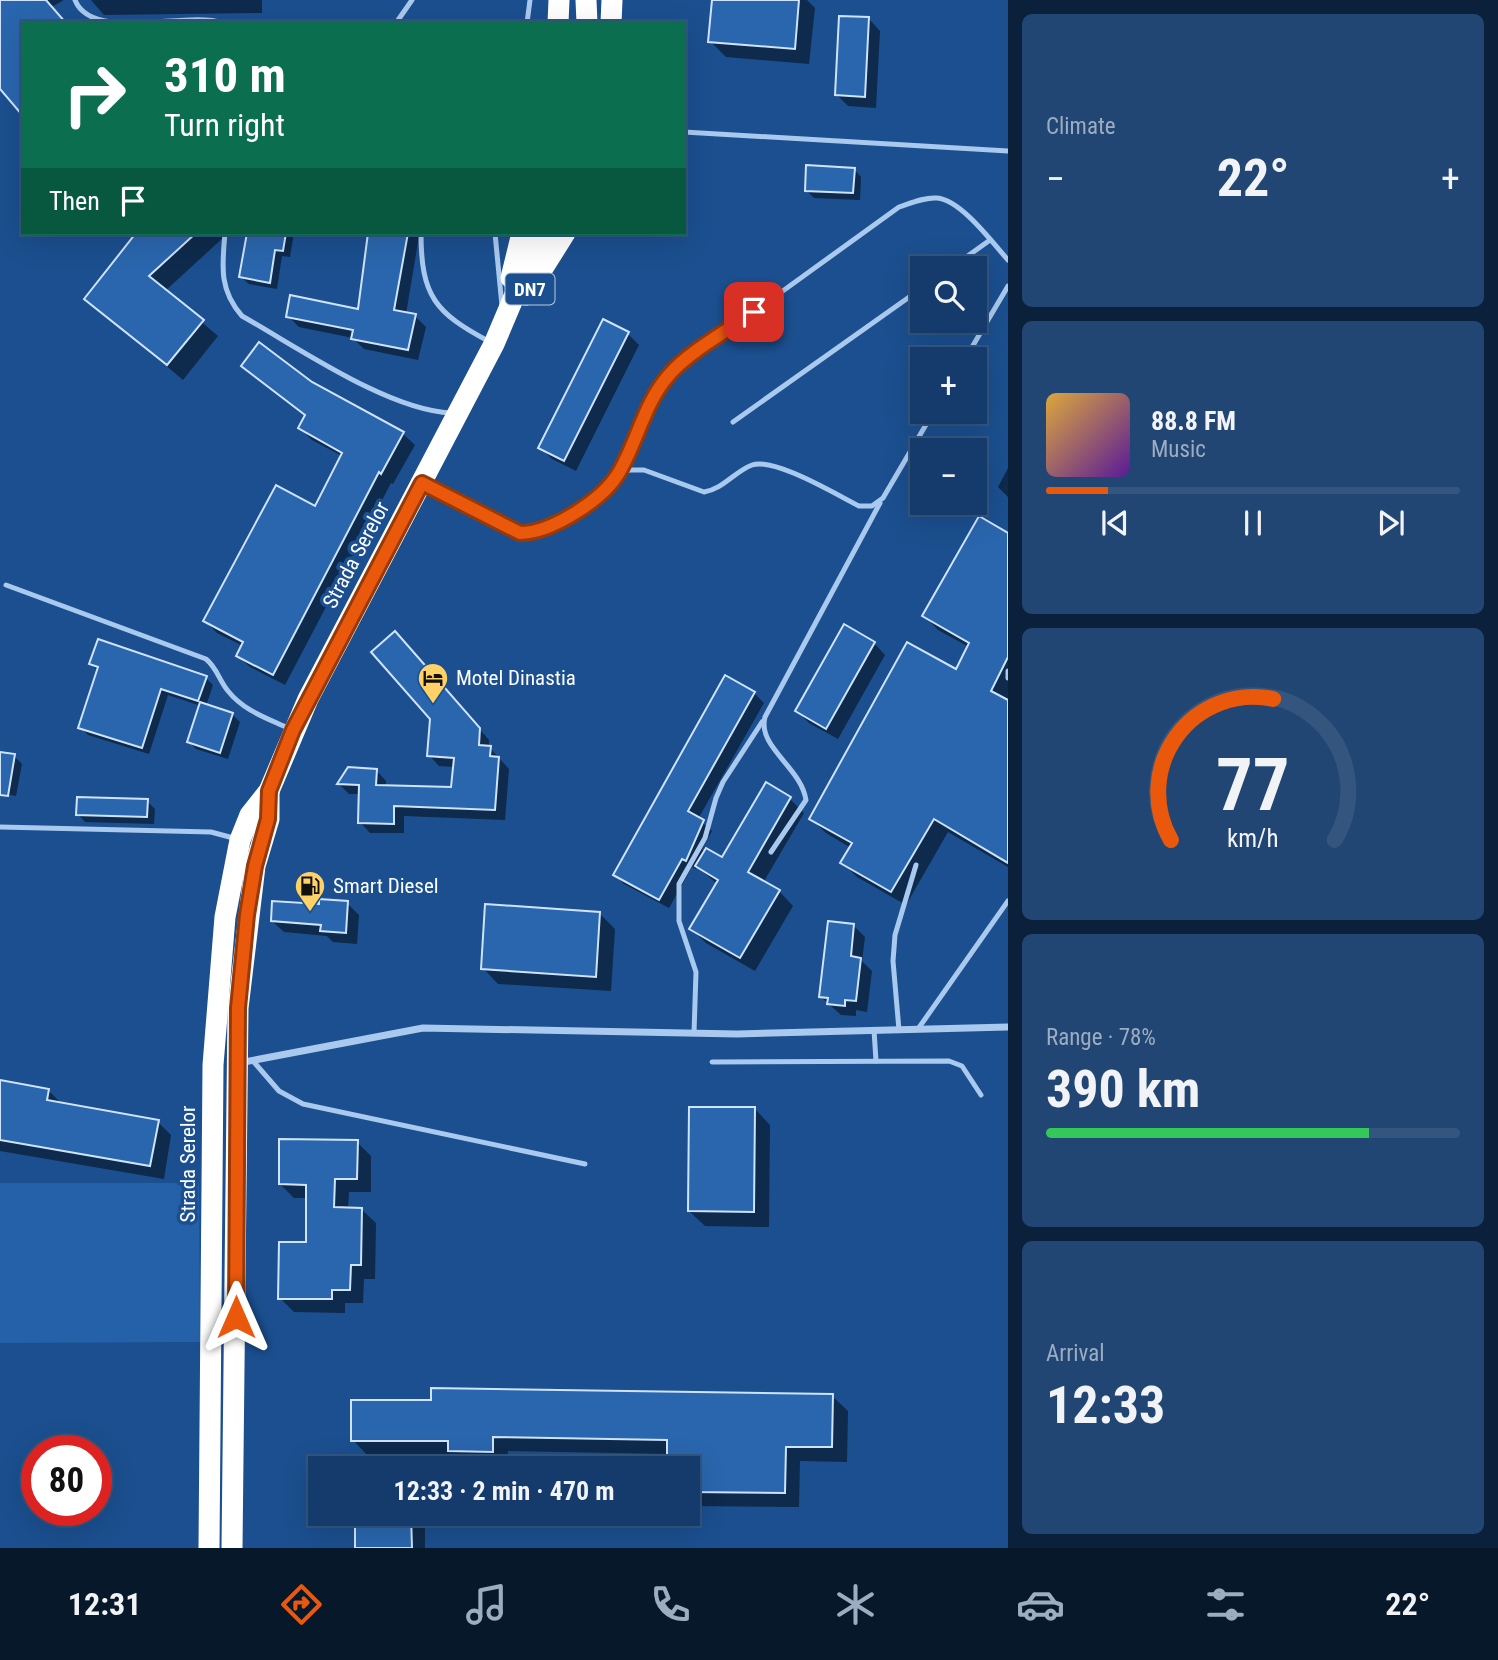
<!DOCTYPE html>
<meta charset="utf-8">
<style>
:root{--surface:#143b6b;--page:#214673;--text:#f1f3f6;--muted:#9dadc1;--line:#33557e;--accent:#ea580c}
body{margin:0;font-family:"Roboto Condensed",sans-serif;background:var(--page);color:var(--text);height:100vh;display:flex;flex-direction:column;font-size:26px;white-space:nowrap}
*{box-sizing:border-box;margin:0}
p{font-size:23px;color:var(--muted)}
.icon{flex:none;width:38px;height:38px;fill:none;stroke:currentColor;stroke-width:2;stroke-linecap:round;stroke-linejoin:round}
.map{position:relative;flex:1;overflow:hidden}
.drawer{display:flex;flex-direction:column;gap:14px;padding:14px;background:#0b203b;width:490px}
.drawer>*{flex:none}
.guide{position:absolute;left:21px;top:21px;width:665px;height:214px;border-radius:0px;box-shadow:0 7px 28px #0002,0 0 0 2px var(--line);background:#0b6e4f;color:#fff;overflow:hidden}
.buttons{position:absolute;left:910px;top:256px;display:grid;gap:14px}
.buttons a{display:grid;place-items:center;width:77px;height:77px;border-radius:0px;background:var(--surface);box-shadow:0 7px 28px #0002,0 0 0 2px var(--line);font-size:35px}
.speed{position:absolute;left:21px;top:1435px;display:flex;gap:14px;font-size:35px;font-weight:700;text-align:center}
.speed>*{display:grid;place-content:center;width:91px;height:91px;border-radius:50%;background:var(--surface);box-shadow:0 7px 28px #0002,0 0 0 2px var(--line);line-height:1}
.speed .limit{border:10px solid #d22;background:#fff;color:#111}
.pin{position:absolute;display:grid;place-items:center;width:60px;height:60px;color:#fff;margin:-30px;border-radius:14px;box-shadow:0 4px 10px #0006}
.me{position:absolute;width:77px;margin:-38px;rotate:0deg;stroke-linejoin:round;filter:drop-shadow(0 0 5px #0008)}
.turn{display:flex;align-items:center;gap:24px;height:147px;padding:0 28px;font-size:32px}
.turn .icon{width:91px;height:91px;stroke-width:2.5}
.turn b{display:block;font-size:49px;line-height:60px}
.then{display:flex;align-items:center;height:66px;padding:0 28px;background:#0003;gap:14px;font-size:26px}
.big{font-size:52px;font-weight:700;line-height:1.1}
.drawer .widget{flex:1;display:flex;flex-direction:column;justify-content:center;gap:10px;min-width:0;padding:0 24px;border-radius:10px;background:var(--page)}
.drawer .dial{align-items:center;gap:0}
.dial svg{height:182px;overflow:visible;fill:none;stroke:var(--line);stroke-width:7;stroke-linecap:round;text-anchor:middle}
.dial text{fill:var(--text);stroke:none}
.song{display:flex;align-items:center;gap:21px}
.cover{width:84px;height:84px;border-radius:10px;background:linear-gradient(135deg,hsl(40 70% 55%),hsl(270 70% 35%))}
.played{height:7px;border-radius:4px;background:linear-gradient(90deg,var(--accent) 15%,var(--line) 15%)}
.keys{display:flex;justify-content:space-around;direction:ltr}
.heat{display:flex;justify-content:space-between;align-items:center;font-size:38px;direction:ltr}
.charge{height:10px;border-radius:5px;background:linear-gradient(90deg,#34c759 78%,var(--line) 0)}
.trip{position:absolute;left:308px;top:1456px;width:392px;height:70px;border-radius:0px;background:var(--surface);box-shadow:0 7px 28px #0002,0 0 0 2px var(--line);font-weight:700;line-height:70px;text-align:center}
.tabs{display:flex;height:112px;justify-content:space-around;align-items:center;background:#08182b;color:var(--muted)}
.tabs .icon{width:49px;height:49px}
.tabs .active{color:var(--accent)}
.tabs b{font-size:32px;color:var(--text)}
main{display:flex;flex:1;min-height:0}
.map>svg:first-child{display:block}
.green{fill:#2461a8}
.shadow{fill:#0007}
.building{fill:#2a66ad;stroke:#cfe3fa;stroke-width:2}
.lines{fill:none;stroke-linecap:round;stroke-linejoin:round}
.lane{stroke:#a9c9ee;stroke-width:5}
.street{stroke:#a9c9ee;stroke-width:7}
.highway{stroke:#fff;stroke-width:21}
.route-casing{stroke:#983908;stroke-width:18}
.route{stroke:#ea580c;stroke-width:12}
.labels{text-anchor:middle;dominant-baseline:central;stroke-width:7;stroke-linejoin:round;paint-order:stroke}
.shield{fill:#1b4f8f;stroke:#bbcadd;stroke-width:2}
.shield-label{font-size:19px;font-weight:bold;fill:#fff}
.street-label{font-size:21px;fill:#fff;stroke:#1b4f8f}
.poi-label{font-size:21px;fill:#fff;stroke:#1b4f8f;text-anchor:start}
</style>
<main>
<div class="map">
<svg width="1008" height="1548" viewBox="0 0 1008 1548">
<rect width="100%" height="100%" fill="#1b4f8f"/>
<path class="green" d="M0 1183H199L200 1342 0 1343Z"/>
<g class="shadow">
<path d="M0 0H64L23 23 0 86Z"/>
<path d="M91 0H262V13L104 15Z"/>
<path d="M714 0H807L815 8 809 64 726 57 710 41Z"/>
<path d="M869 19 880 31 876 108 848 106 837 95Z"/>
<path d="M854 169 861 177 860 200 814 198 806 190Z"/>
<path d="M137 233H221L224 237 165 291 218 336 183 380 86 298Z"/>
<path d="M249 233H294L290 257 282 256 277 289 249 284 241 277Z"/>
<path d="M370 233H416L419 236 406 314 415 316 426 327 418 360 364 349 353 338 299 327 288 316 359 311Z"/>
<path d="M628 334 639 345 576 471 552 459 541 448Z"/>
<path d="M244 366 311 384 403 434 415 445 393 484 391 483 285 685 250 667 238 656 243 646 217 633 205 621 315 508 342 456 312 440 300 428 307 417Z"/>
<path d="M1008 468V497L998 487Z"/>
<path d="M1008 537V867L948 832 906 905 857 877 842 862 851 848 826 833 811 819 956 672 969 647 938 630 924 615Z"/>
<path d="M405 643 489 740V747L509 769 505 820 404 816V833H370L360 822V794H349L339 784 376 770 386 781V787L453 789 455 767 439 766 429 755 432 718Z"/>
<path d="M874 643 885 655 838 739 809 723 797 711Z"/>
<path d="M91 664 206 678 213 685 206 706 233 715 240 722 228 759 196 749 189 742 201 706 168 695 149 754 88 735 80 727 98 671Z"/>
<path d="M754 693 764 703 698 819 712 831 702 850 723 860 790 799 804 813 763 883 779 891 793 906 755 971 706 943 691 929 717 884 697 866 696 869 692 867 669 908 624 884 615 875Z"/>
<path d="M0 753 14 756 22 764 16 796 0 793Z"/>
<path d="M147 801 155 809 154 824 85 822 78 814Z"/>
<path d="M347 903 359 915 357 944 333 942 327 936 284 932 272 921 321 906Z"/>
<path d="M600 914 615 929 611 991 498 984 483 968Z"/>
<path d="M854 926 865 937 862 961 872 971 867 1012 856 1010V1016L841 1015 821 997Z"/>
<path d="M0 1082 49 1091 63 1105 158 1122 171 1135 164 1179 0 1151Z"/>
<path d="M755 1109 770 1125 769 1227 705 1226 689 1211Z"/>
<path d="M357 1142 371 1156V1192H349L348 1209H361L376 1223 375 1279H364L363 1303H345V1313L294 1312 280 1298 308 1244V1198H294L280 1184Z"/>
<path d="M832 1396 848 1411 847 1462 800 1461 799 1507 688 1506V1468H669V1454L508 1451 507 1466H465L454 1455 368 1456 353 1440 433 1402Z"/>
<path d="M356 1514H416L425 1522V1548H357Z"/>
</g>
<g class="building">
<path d="M0 0H46L66 23H23V116L0 89Z"/>
<path d="M712 0H799L795 49 708 42Z"/>
<path d="M839 16 869 17 865 97 835 95Z"/>
<path d="M806 165 855 168 853 193 805 191Z"/>
<path d="M136 233H196L149 276 204 320 167 365 84 299Z"/>
<path d="M247 233H286L283 251 275 250 270 283 239 277Z"/>
<path d="M368 233H408L394 310 416 314 408 350 351 339 353 330 286 317 290 295 358 309Z"/>
<path d="M603 319 629 332 564 461 538 448Z"/>
<path d="M259 342 312 382 404 432 381 474 379 472 273 675 236 656 243 642 203 621 276 485 315 506 342 453 298 428 305 415 241 366Z"/>
<path d="M979 516 1008 533V657L991 691 1008 700V863L934 819 891 892 840 863 852 843 809 819 907 642 956 669 969 643 922 616Z"/>
<path d="M844 624 875 642 826 729 795 711Z"/>
<path d="M395 631 480 728 479 745 491 746 490 756 499 757 495 810 394 806V824L358 823 359 785 337 784 348 767 377 769 376 785 451 787 454 758 427 756 430 719 371 652Z"/>
<path d="M98 639 207 676 198 701 161 689 142 748 78 728 98 667 89 664Z"/>
<path d="M725 675 755 692 688 811 704 820 686 861 682 859 659 900 613 875Z"/>
<path d="M200 702 233 713 220 753 187 742Z"/>
<path d="M0 752 15 754 8 796 0 795Z"/>
<path d="M766 782 791 797 748 872 780 890 740 958 689 929 718 880 695 866 706 848 722 857Z"/>
<path d="M77 797 148 799 147 817 76 815Z"/>
<path d="M319 899 348 901 346 933 320 931 321 925 271 921 272 901 319 904Z"/>
<path d="M485 904 600 912 596 977 481 969Z"/>
<path d="M828 921 854 924 851 956 861 958 856 1001 845 1000V1006L827 1004 828 998 819 997Z"/>
<path d="M0 1080 49 1089 47 1100 159 1120 150 1166 0 1140Z"/>
<path d="M689 1107H755L754 1212 688 1211Z"/>
<path d="M279 1139 358 1140 357 1179H335L334 1207 362 1208 361 1265H351L350 1290H332V1299H278L279 1242H306V1185L279 1184Z"/>
<path d="M431 1388 833 1394 832 1447H786L785 1493 688 1492V1468H667V1440L493 1437V1452L448 1451V1441H351V1400H431Z"/>
<path d="M355 1514H411L412 1548H355Z"/>
</g>
<g class="lines">
<g class="lane">
<path d="M75 0C92 43 187 10 223 23"/>
<path d="M396 23 412 0"/>
<path d="M527 23 530 0"/>
<path d="M684 132 1008 151"/>
<path d="M225 233C222 266 219 290 242 316 299 348 388 410 451 413"/>
<path d="M421 233C421 296 435 313 490 342"/>
<path d="M495 233 502 306"/>
<path d="M951 268 990 240"/>
<path d="M965 359 1008 286"/>
<path d="M733 422 922 288"/>
<path d="M617 476 655 394 672 371 899 207C911 203 924 197 937 198 961 200 992 242 1008 260"/>
<path d="M427 486 520 533C568 533 591 491 629 470H644L704 492C723 489 734 472 752 465 774 457 837 495 859 506H872L883 498 934 411"/>
<path d="M6 585 206 659C217 668 219 680 228 691 244 711 267 718 290 729"/>
<path d="M1008 671V678"/>
<path d="M0 827 211 832 237 839"/>
<path d="M771 852 806 800C801 767 757 747 765 717L880 503"/>
<path d="M918 1029 1008 901"/>
<path d="M874 1030 876 1061"/>
<path d="M899 1030 893 961 895 935 916 865"/>
<path d="M694 1033 696 972 679 921V884L705 838 716 798 723 782 762 722"/>
<path d="M253 1061 279 1091 303 1104 585 1164"/>
<path d="M712 1062 949 1061 962 1066 981 1095"/>
</g>
<path class="street" d="M239 1063 423 1028 737 1034 1008 1027"/>
<g class="highway">
<path d="M586 0 587 23"/>
<path d="M558 23 559 0"/>
<path d="M611 23 612 0"/>
<path d="M511 278 522 233"/>
<path d="M526 295 565 233"/>
<path d="M209 1548 213 1065 225 917 240 840 250 815 269 791 308 699 494 344 541 233"/>
<path d="M232 1548 238 1008 255 866 269 819V791"/>
</g>
</g>
<g class="lines">
<g class="route-casing">
<path id="route" d="M236 1317 238 1008 247 915 255 866 268 819 269 791 293 730 422 483 520 533C551 533 602 500 618 474 637 443 644 403 669 375 687 353 730 329 754 312"/>
</g>
<use href="#route" class="route"/>
</g>
<defs>
<g id="hotel-pin" transform="scale(1.575)"><path d="M0 17L-7.5 6A9.5 9.5 0 1 1 7.5 6Z" fill="#ffd166" stroke="#1b4f8f"/><path d="M-6-4.5h1.5V1H6V5H4.5V3h-9V5H-6ZM-4 0a1.8 1.8 0 1 1 3.6 0ZM.5 0V-2.5h3Q6-2.5 6 0Z" fill="#111"/></g>
<g id="fuel-pin" transform="scale(1.575)"><path d="M0 17L-7.5 6A9.5 9.5 0 1 1 7.5 6Z" fill="#ffd166" stroke="#1b4f8f"/><path d="M-5.5-6h7V0h2V4h1.3V-2.5L3-4.5l.8-.8L6-3V5H2.5V1h-1V6h-7ZM-4.2-4.7v3.2H.2V-4.7Z" fill="#111"/></g>
</defs>
<g fill-rule="evenodd">
<use href="#hotel-pin" x="433" y="678"/>
<use href="#fuel-pin" x="310" y="886"/>
</g>
<g class="labels">
<rect class="shield" x="505.5" y="273.5" width="49" height="31" rx="5"/>
<g class="shield-label">
<text x="530" y="289">DN7</text>
</g>
<g class="street-label">
<text transform="translate(356 555) rotate(-62)">Strada Serelor</text>
<text transform="translate(188 1164) rotate(-90)">Strada Serelor</text>
</g>
<g class="poi-label">
<text x="456" y="678">Motel Dinastia</text>
<text x="333" y="886">Smart Diesel</text>
</g>
</g>
</svg>
<div class="buttons">
<a><svg class="icon" aria-label="search" viewBox="0 0 24 24"><circle cx="10" cy="10" r="6"/><path d="M15 15l6 6"/></svg></a>
<a>+</a>
<a>−</a>
</div>
<div class="speed"><div class="limit">80</div></div>
<div class="pin" style="left:754px;top:312px;background:#d93025"><svg class="icon" aria-label="arrive" viewBox="0 0 24 24"><path d="M6 21V4h12l-3 4 3 4H6"/></svg></div>
<svg class="me" style="left:236px;top:1317px" viewBox="-20 -20 40 40"><path d="M0-17L14 15 0 8-14 15z" fill="#ea580c" stroke="#fff" stroke-width="4"/></svg>
<div class="trip">12:33 · 2 min · 470 m</div>
<div class="guide">
<div class="turn"><svg class="icon" aria-label="right" viewBox="0 0 24 24"><path d="M7 20v-9h11M14 6l5 5-5 5"/></svg><div><b>310 m</b>Turn right</div></div>
<div class="then">Then<svg class="icon" aria-label="arrive" viewBox="0 0 24 24"><path d="M6 21V4h12l-3 4 3 4H6"/></svg></div>
</div>
</div>
<section class="drawer">
<div class="widget"><p>Climate</p>
<div class="heat"><a>−</a><b class="big">22°</b><a>+</a></div>
</div>
<div class="widget">
<div class="song"><i class="cover"></i><div><b>88.8 FM</b><p>Music</p></div></div>
<div class="played"></div>
<div class="keys"><svg class="icon" aria-label="previous" viewBox="0 0 24 24"><path d="M18 5L8 12l10 7zM5 5v14"/></svg><svg class="icon" aria-label="pause" viewBox="0 0 24 24"><path d="M8 5v14M16 5v14"/></svg><svg class="icon" aria-label="next" viewBox="0 0 24 24"><path d="M6 5l10 7-10 7zM19 5v14"/></svg></div>
</div>
<div class="widget dial"><svg viewBox="0 0 100 80">
<path d="M14 69A42 42 0 1 1 86 69"/>
<path d="M14 69A42 42 0 0 1 59 7" stroke="#ea580c"/>
<text x="50" y="56" font-size="32" font-weight="700">77</text>
<text x="50" y="72" font-size="11">km/h</text>
</svg></div>
<div class="widget"><p>Range · 78%</p><b class="big">390 km</b><div class="charge"></div></div>
<div class="widget"><p>Arrival</p><b class="big">12:33</b></div>
</section>
</main>
<nav class="tabs">
<b>12:31</b>
<svg class="icon active" aria-label="directions" viewBox="0 0 24 24"><path d="M12 3l9 9-9 9-9-9zM9 14v-3h6M13 9l2 2-2 2"/></svg>
<svg class="icon" aria-label="music" viewBox="0 0 24 24"><path d="M9 18V5l10-2v13"/><circle cx="6" cy="18" r="3"/><circle cx="16" cy="16" r="3"/></svg>
<svg class="icon" aria-label="phone" viewBox="0 0 24 24"><path d="M5 4h4l2 5-3 2q2 4 5 5l2-3 5 2v4C11 20 4 13 5 4z"/></svg>
<svg class="icon" aria-label="climate" viewBox="0 0 24 24"><path d="M12 3v18M4 7l16 10M4 17L20 7"/></svg>
<svg class="icon" aria-label="car" viewBox="0 0 24 24"><path d="M5 17H2v-5l4-1 3-4h7l3 4 3 1v5h-3M9 17h6M6 11h13"/><circle cx="7" cy="17" r="2"/><circle cx="17" cy="17" r="2"/></svg>
<svg class="icon" aria-label="filters" viewBox="0 0 24 24"><path d="M4 7h16M4 17h16"/><circle cx="9" cy="7" r="2"/><circle cx="15" cy="17" r="2"/></svg>
<b>22°</b>
</nav>
